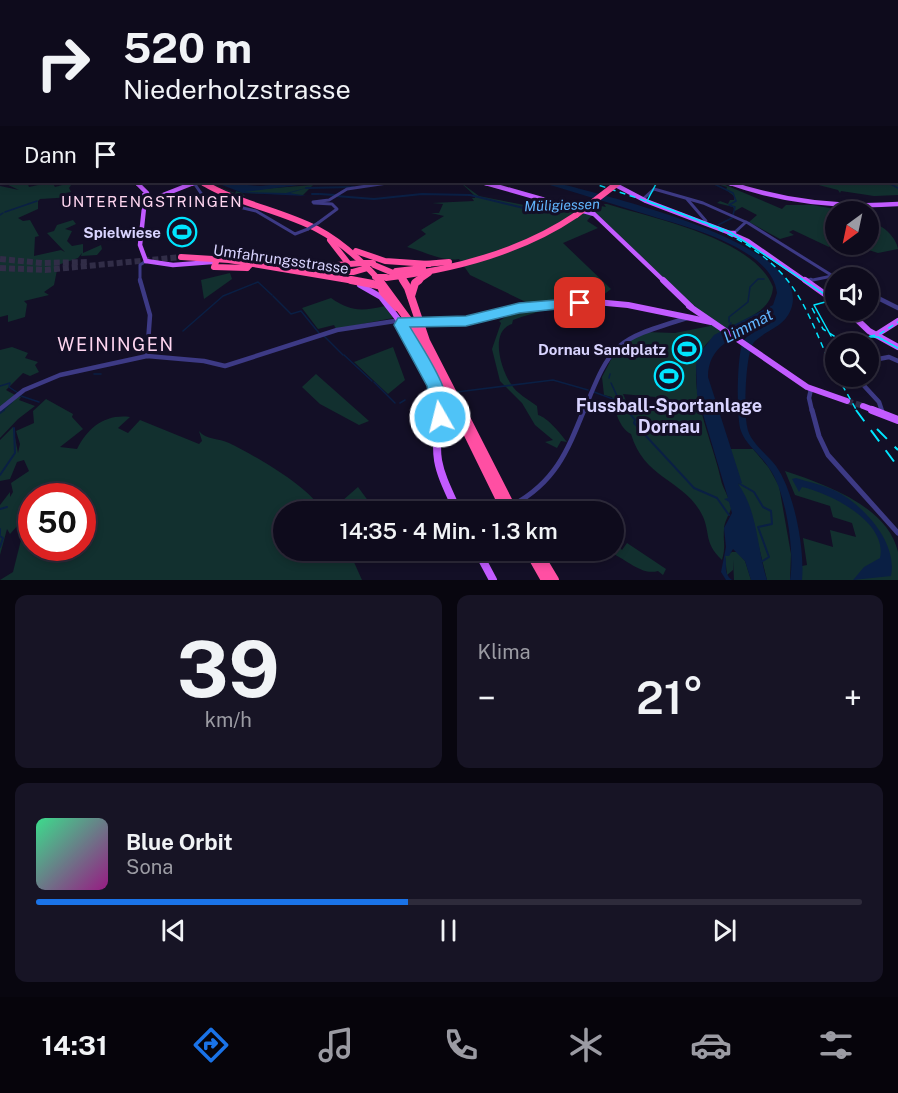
<!DOCTYPE html>
<html lang="de">
<meta charset="utf-8">
<style>
:root{--surface:#0e0b1c;--page:#171425;--text:#f1f3f6;--muted:#9b9ba3;--line:#2e2b3b;--accent:#1a73e8}
body{margin:0;font-family:"Public Sans",sans-serif;background:var(--page);color:var(--text);height:100vh;display:flex;flex-direction:column;font-size:22px;white-space:nowrap}
*{box-sizing:border-box;margin:0}
p{font-size:20px;color:var(--muted)}
.icon{flex:none;width:33px;height:33px;fill:none;stroke:currentColor;stroke-width:2;stroke-linecap:round;stroke-linejoin:round}
.map{position:relative;height:580px;overflow:hidden}
.side{display:flex;flex-direction:column;gap:15px;padding:15px;background:#08060f;flex:1}
.side>*{flex:none}
.banner{position:absolute;left:0px;top:0px;width:898px;height:183px;box-shadow:0 3px 9px #0003,0 0 0 2px var(--line);background:#0e0b1c;color:var(--text);overflow:hidden}
.needle{width:39px;rotate:213deg}
.tools{position:absolute;left:825px;top:201px;display:grid;gap:12px}
.tools a{display:grid;place-items:center;width:54px;height:54px;border-radius:50%;background:var(--surface);box-shadow:0 3px 9px #0003,0 0 0 2px var(--line);font-size:30px}
.speed{position:absolute;left:18px;top:483px;display:flex;gap:12px;font-size:30px;font-weight:700;text-align:center}
.speed>*{display:grid;place-content:center;width:78px;height:78px;border-radius:50%;background:var(--surface);box-shadow:0 3px 9px #0003,0 0 0 2px var(--line);line-height:1}
.speed .limit{border:9px solid #d22;background:#fff;color:#111}
.pin{position:absolute;display:grid;place-items:center;width:51px;height:51px;color:#fff;margin:-26px;border-radius:12px;box-shadow:0 3px 9px #0006}
.me{position:absolute;width:66px;margin:-33px;rotate:352deg;stroke-linejoin:round;filter:drop-shadow(0 0 4px #0008)}
.turn{display:flex;align-items:center;gap:21px;height:126px;padding:0 24px;font-size:27px}
.turn .icon{width:78px;height:78px;stroke-width:2.5}
.turn b{display:block;font-size:42px;line-height:51px}
.then{display:flex;align-items:center;height:57px;padding:0 24px;background:#0003;gap:12px;font-size:22px}
.big{font-size:45px;font-weight:600;line-height:1.1}
.side .card{flex:1;display:flex;flex-direction:column;justify-content:center;gap:9px;min-width:0;padding:0 21px;border-radius:12px;background:var(--page)}
.side .dial{align-items:center;gap:0}
.dial b{font-size:78px;line-height:1}
.song{display:flex;align-items:center;gap:18px}
.cover{width:72px;height:72px;border-radius:9px;background:linear-gradient(135deg,hsl(150 70% 55%),hsl(310 70% 35%))}
.played{height:6px;border-radius:3px;background:linear-gradient(90deg,var(--accent) 45%,var(--line) 45%)}
.keys{display:flex;justify-content:space-around;direction:ltr}
.heat{display:flex;justify-content:space-between;align-items:center;font-size:33px;direction:ltr}
.side .tiles{flex:1;display:grid;gap:15px;grid-template-columns:1fr 1fr}
.card:last-child{grid-column:span 2}
.trip{position:absolute;left:273px;top:501px;width:351px;height:60px;border-radius:30px;background:var(--surface);box-shadow:0 3px 9px #0003,0 0 0 2px var(--line);font-weight:600;line-height:60px;text-align:center}
.dock{display:flex;height:96px;justify-content:space-around;align-items:center;background:#06040b;color:var(--muted)}
.dock .icon{width:42px;height:42px}
.dock .on{color:var(--accent)}
.dock b{font-size:27px;color:var(--text)}
.map>svg:first-child{display:block}
.green{fill:#12302f;fill-rule:evenodd}
.water{fill:#0a1f44}
.lines{fill:none;stroke-linecap:round;stroke-linejoin:round}
.stream-far1{stroke:#0a1f44;stroke-width:1.5}
.stream{stroke:#0a1f44;stroke-width:2}
.canal-far1{stroke:#0a1f44;stroke-width:2}
.canal{stroke:#0a1f44;stroke-width:3}
.major-tunnel{stroke:#312d47;stroke-width:6;stroke-dasharray:6 3;stroke-linecap:butt}
.highway-tunnel{stroke:#312d47;stroke-width:6;stroke-dasharray:6 3;stroke-linecap:butt}
.minor-far3{stroke:#3d3a85;stroke-width:2}
.minor-far2{stroke:#3d3a85;stroke-width:3}
.minor-far1{stroke:#3d3a85;stroke-width:4.5}
.minor{stroke:#3d3a85;stroke-width:5}
.major-far3{stroke:#c25bff;stroke-width:4}
.major-far2{stroke:#c25bff;stroke-width:4.5}
.major-far1{stroke:#c25bff;stroke-width:6}
.major{stroke:#c25bff;stroke-width:8}
.highway-far3{stroke:#ff4fa3;stroke-width:4.5}
.highway-far2{stroke:#ff4fa3;stroke-width:6}
.highway-far1{stroke:#ff4fa3;stroke-width:8}
.highway{stroke:#ff4fa3;stroke-width:10}
.tram{stroke:#00e5ff;stroke-width:1.5}
.rail-far1{stroke:#00e5ff;stroke-width:1.5;stroke-dasharray:6 4.5;stroke-linecap:butt}
.rail{stroke:#00e5ff;stroke-width:2;stroke-dasharray:14 11;stroke-linecap:butt}
.minor-bridge-far1{stroke:#3d3a85;stroke-width:3}
.minor-bridge{stroke:#3d3a85;stroke-width:5}
.major-bridge{stroke:#c25bff;stroke-width:6}
.highway-bridge-far2{stroke:#ff4fa3;stroke-width:4.5}
.highway-bridge-far1{stroke:#ff4fa3;stroke-width:6}
.highway-bridge{stroke:#ff4fa3;stroke-width:8}
.route{fill:#4fc3f7;stroke:#337fa1;stroke-width:1.5}
.labels{text-anchor:middle;dominant-baseline:central;stroke-width:6;stroke-linejoin:round;paint-order:stroke}
.far-water-label{font-size:14px;font-style:italic;fill:#62b6ff;stroke:#130f26}
.far-quarter-label{font-size:15px;letter-spacing:1.5px;fill:#ffd6f0;stroke:#130f26}
.poi-label{font-size:15px;font-weight:bold;fill:#d9d4ff;stroke:#130f26;text-anchor:end}
.street-label{font-size:15px;fill:#d9d4ff;stroke:#130f26}
.water-label{font-size:16px;font-style:italic;fill:#62b6ff;stroke:#130f26}
.quarter-label{font-size:18px;letter-spacing:1.5px;fill:#ffd6f0;stroke:#130f26}
.near-poi-label{font-size:18px;font-weight:bold;fill:#d9d4ff;stroke:#130f26}
</style>
<div class="map">
<svg width="898" height="580" viewBox="0 0 898 580">
<rect width="100%" height="100%" fill="#130f26"/>
<g class="green">
<path d="M898 108V195L874 196 841 191 840 193 838 190 807 182H897Z"/>
<path d="M16 182H27L29 187 52 182 55 187 73 182 69 188 71 192 65 193 73 197 40 199 38 201V209L18 218 23 221 30 220 39 236 35 237 34 256 61 250 65 252 47 233 54 231 57 225 73 220 76 224 65 229 72 231 67 241 72 246 83 244V253L101 245 102 249 97 255 81 256 82 253 78 258 58 265 54 285 44 292 49 295 24 301 27 304 25 317 8 322V315L0 317V186L19 190 6 184Z"/>
<path d="M207 182 235 194 236 191 243 193 247 190 313 185 303 195 242 193 245 196H242Z"/>
<path d="M460 182 479 196 529 206 536 197 592 215 587 221 598 228 563 243 611 289 602 296 605 301 532 305 470 275 459 259C440 262 425 251 407 247L426 234 421 230 444 216 431 213H439L443 204 432 203 474 201 472 198H475V196Z"/>
<path d="M714 183 723 184 782 209 786 205H813L840 210 841 205 853 206 849 211 836 212 835 243 829 247 793 230 789 232 794 235 780 239 749 222 757 215 742 207 735 211 733 207 717 203 720 201 728 204 730 200H734V196L726 190 727 187Z"/>
<path d="M591 204 606 207 604 204H607C652 218 754 238 773 287 771 324 712 321 699 356 687 389 714 445 721 480 722 487 732 502 731 509 729 515 724 522 724 529 723 543 726 546 722 560 702 541 712 531 700 511 681 479 644 478 631 434 619 428 615 410 612 397L604 395 602 377 618 346 645 332 675 333 710 326 707 323 722 325 697 310 602 219 586 209ZM623 394 655 397 659 408 628 405Z"/>
<path d="M869 223C883 223 897 239 898 249L878 253 853 245 868 244Z"/>
<path d="M230 273 232 279 204 299 201 280Z"/>
<path d="M331 298C351 312 362 311 385 306L393 318 336 329 334 325 318 329 302 308Z"/>
<path d="M554 306C540 312 526 315 513 320L512 324C489 331 501 370 511 384 516 393 529 400 537 406L538 415C547 417 561 434 567 442L561 441 557 448 545 442 553 440 535 425 522 403 500 381 492 349 501 323 499 321 517 310Z"/>
<path d="M12 347 28 353 25 358 38 362 35 365 39 372 30 376 23 373 6 390 15 395 0 408V350Z"/>
<path d="M393 347 405 380 388 394 354 362Z"/>
<path d="M316 374 369 421 359 425 320 404 302 387Z"/>
<path d="M18 396 21 397 19 400 35 406 18 419 0 438V410Z"/>
<path d="M46 399 73 414 72 417 83 429 60 447 77 449C88 428 104 414 130 417L118 428 128 433 140 420 199 444 202 441 199 431C206 440 219 438 229 443 257 457 307 485 323 511L284 512V550L349 551 362 580H0L13 572 30 504 23 506 20 523 10 534 7 529 0 555V505L10 492V497L13 492 11 483 29 471 24 460 17 462 10 479 0 481V440L13 427 18 453 20 444 16 431 34 423 33 411ZM32 496H82V548H32Z"/>
<path d="M730 449H753L769 468 779 486 791 554 790 580H767L750 511 738 484 741 483Z"/>
<path d="M785 471C824 484 888 506 898 552 898 561 898 571 898 580H802V566L807 565 803 538 833 547 830 530 856 537 852 523 833 517 830 506 795 495Z"/>
<path d="M358 487 369 502 358 511H353L342 501Z"/>
<path d="M614 542 622 550 627 543 666 569 663 575 658 571C640 576 625 557 608 552L614 550Z"/>
<path d="M732 552H737L745 561 751 580H734L733 560V570L727 575 725 556Z"/>
</g>
<g class="water">
<path d="M214 182 260 186 302 182H373H323L244 192 286 193 310 187 290 193 306 196 243 193Z"/>
<path d="M540 182H554C597 194 809 242 792 306 786 327 769 328 755 341 745 350 744 411 747 426 749 442 767 454 776 466 794 491 805 549 802 580H790C795 552 786 491 769 468 761 455 746 445 741 431 736 419 737 353 743 342 745 337 752 334 756 330 733 336 708 347 708 377L742 483 738 484C758 511 757 549 767 580H751L745 561 733 549 729 556H725C728 565 722 572 732 580H726L721 572 726 547 724 528 732 513 729 502 724 499 728 498 697 394 696 364 700 353 714 335 773 305 777 293C772 244 670 223 632 210 601 200 570 191 540 182Z"/>
<path d="M796 478C809 482 823 485 836 491 863 505 898 542 891 576L853 580 864 567 880 558C888 522 830 493 802 487L799 492 792 479Z"/>
</g>
<g class="lines">
<g class="stream-far1">
<path d="M710 182 733 193 736 201 729 205 735 207 733 215"/>
<path d="M887 182 898 188"/>
<path d="M5 212 37 201"/>
<path d="M0 215 3 213"/>
<path d="M718 225 732 218"/>
<path d="M273 296 291 314 301 311 319 333"/>
<path d="M729 322V317L748 302 750 287 758 279H764"/>
<path d="M728 328 731 323"/>
<path d="M183 331 223 296 258 282 272 295"/>
<path d="M324 336 343 355"/>
<path d="M344 355 372 381"/>
<path d="M94 374H101"/>
<path d="M609 378 610 374"/>
<path d="M374 382 395 403"/>
<path d="M611 383 618 398"/>
<path d="M0 386 10 383 9 387 18 393"/>
<path d="M457 392 553 380 588 390"/>
<path d="M594 392 621 402 628 411"/>
<path d="M21 396 39 402"/>
<path d="M427 398 433 399"/>
<path d="M400 403 405 400"/>
<path d="M2 411 12 402"/>
</g>
<g class="stream">
<path d="M627 410 635 420 634 423 694 488 717 498 729 515"/>
<path d="M0 413 4 410"/>
<path d="M0 475 15 453 14 428"/>
<path d="M740 484 754 492 763 507 771 511 772 524 758 527 769 557 761 562"/>
<path d="M0 509 7 507"/>
<path d="M0 529V534"/>
<path d="M0 536 3 538 0 547"/>
</g>
<g class="canal-far1">
<path d="M306 188 353 187"/>
<path d="M312 194H319"/>
<path d="M320 194 335 195"/>
<path d="M336 196 374 199 422 194 470 195 528 209 570 203"/>
</g>
<path class="canal" d="M751 332 755 330"/>
<path class="major-tunnel" d="M847 401 863 406"/>
<g class="highway-tunnel">
<path d="M0 259 42 263 88 262"/>
<path d="M0 268 45 270 181 257"/>
</g>
<path class="minor-far3" d="M383 184 396 182"/>
<g class="minor-far2">
<path d="M194 183 205 199 256 211 295 234 308 229"/>
<path d="M643 199 654 189 703 203 748 223 836 278"/>
<path d="M687 199 706 221"/>
<path d="M313 202 329 200 347 189 394 182"/>
<path d="M314 203 332 204 337 209 318 223"/>
<path d="M734 233 746 222"/>
<path d="M808 281 832 276"/>
<path d="M140 282V265L146 261"/>
</g>
<g class="minor-far1">
<path d="M140 280 150 315 147 356"/>
<path d="M808 281 811 280"/>
<path d="M868 293 898 308"/>
<path d="M868 361 889 357 898 361"/>
<path d="M855 376 879 402 882 411"/>
<path d="M811 389 809 398 812 411"/>
<path d="M0 409 24 390 60 375 147 356 204 361 225 366 337 330 395 321"/>
<path d="M584 411C612 340 616 340 687 318"/>
</g>
<g class="minor">
<path d="M812 410 819 436 828 455 898 533"/>
<path d="M881 410 882 412"/>
<path d="M513 505C555 482 567 452 584 410"/>
</g>
<g class="major-far3">
<path d="M136 182 138 184"/>
<path d="M481 182 488 184"/>
<path d="M609 182 613 184"/>
<path d="M726 182 731 184"/>
<path d="M192 184 197 182"/>
</g>
<g class="major-far2">
<path d="M136 182 147 193"/>
<path d="M482 182 594 214 665 282"/>
<path d="M610 182 646 201 730 233"/>
<path d="M727 182C783 202 839 208 898 204"/>
<path d="M143 206 144 195"/>
<path d="M147 206 158 197 196 182"/>
<path d="M144 208 140 245 146 261"/>
<path d="M734 233H730L748 241 807 282"/>
<path d="M146 261 173 265 212 262"/>
</g>
<g class="major-far1">
<path d="M663 280 691 307"/>
<path d="M805 280 836 302"/>
<path d="M360 285 381 297 398 319"/>
<path d="M689 306 807 387 847 401"/>
<path d="M847 310 869 331 898 347"/>
<path d="M420 322 469 321 519 308 596 302 628 305 711 322"/>
<path d="M401 324 437 391 440 411"/>
<path d="M876 335 898 321"/>
<path d="M863 406 876 411"/>
</g>
<g class="major">
<path d="M440 410C433 461 437 466 458 512"/>
<path d="M872 410 898 420"/>
<path d="M477 550 493 580"/>
</g>
<path class="highway-far3" d="M201 182 204 184"/>
<g class="highway-far2">
<path d="M202 182C238 204 280 210 317 229 342 242 362 261 381 282"/>
<path d="M330 240 348 263"/>
<path d="M356 251 385 261 429 264"/>
<path d="M181 257 229 260 360 282"/>
<path d="M231 257 255 260"/>
<path d="M216 262 214 267 247 268"/>
<path d="M424 264 449 262"/>
<path d="M374 265 398 275"/>
<path d="M299 268 362 263"/>
<path d="M396 271 423 268"/>
<path d="M325 272H353L367 268"/>
<path d="M386 278C452 270 520 253 576 215"/>
<path d="M401 278 404 282"/>
<path d="M416 282 429 273"/>
</g>
<g class="highway-far1">
<path d="M351 280 378 285"/>
<path d="M379 280 412 325 458 411"/>
<path d="M403 280 408 288 426 341 462 411"/>
<path d="M380 283 383 292 397 307"/>
<path d="M411 296 415 283 419 280"/>
</g>
<g class="highway">
<path d="M457 410 507 512"/>
<path d="M461 410 513 512"/>
<path d="M529 550 546 580"/>
<path d="M536 550 554 580"/>
</g>
<g class="tram">
<path d="M657 182 647 201 730 232 829 297V301L814 305 831 336"/>
<path d="M867 337H878L898 348"/>
</g>
<g class="rail-far1">
<path d="M590 182C653 205 745 226 788 281 810 309 820 345 836 375"/>
<path d="M812 308 823 329 840 340 878 335 898 322"/>
<path d="M837 376 857 411"/>
</g>
<g class="rail">
<path d="M856 410 898 467"/>
<path d="M877 429 898 450"/>
</g>
<path class="minor-bridge-far1" d="M308 229 318 223"/>
<path class="minor-bridge" d="M502 509 513 505"/>
<path class="major-bridge" d="M407 322H420"/>
<path class="highway-bridge-far2" d="M617 184 619 182"/>
<g class="highway-bridge-far1">
<path d="M576 215 619 182"/>
<path d="M362 263H373"/>
<path d="M247 268 255 260"/>
<path d="M375 277H386"/>
</g>
<path class="highway-bridge" d="M378 285 382 287"/>
</g>
<linearGradient id="sky" x2="0" y2="1"><stop stop-color="#0a0815"/><stop offset="0.57" stop-color="#333752"/><stop offset="1" stop-color="#333752" stop-opacity="0"/></linearGradient>
<rect width="898" height="190" fill="url(#sky)"/>
<path class="route" d="M580 298 587 303 585 306 519 313 466 326 410 327C422 348 458 398 446 422L440 424 433 422 427 386 394 325 398 318 466 316 519 303Z"/>
<defs>
<g id="stadium-ring" transform="scale(1.5)"><circle r="9.5" fill="#130f26" stroke="#00e5ff" stroke-width="1.5"/><path d="M0-5a6.5 5 0 1 0 0 10a6.5 5 0 1 0 0-10ZM-3.5-1.8h7v3.6h-7Z" fill="#00e5ff"/></g>
</defs>
<g fill-rule="evenodd">
<use href="#stadium-ring" x="182" y="232"/>
<use href="#stadium-ring" x="687" y="349"/>
<use href="#stadium-ring" x="669" y="376"/>
</g>
<g class="labels">
<g class="far-water-label">
<text transform="translate(562 205) rotate(-2)">Müligiessen</text>
</g>
<g class="far-quarter-label">
<text x="152" y="201">UNTERENGSTRINGEN</text>
</g>
<g class="poi-label">
<text x="161" y="232">Spielwiese</text>
<text x="666" y="349">Dornau Sandplatz</text>
</g>
<g class="street-label">
<text transform="translate(281 259) rotate(8)">Umfahrungsstrasse</text>
</g>
<g class="water-label">
<text transform="translate(748 326) rotate(-28)">Limmat</text>
</g>
<g class="quarter-label">
<text x="116" y="344">WEININGEN</text>
</g>
<g class="near-poi-label">
<text x="669" y="405">Fussball-Sportanlage<tspan x="669" dy="21">Dornau</tspan></text>
</g>
</g>
</svg>
<div class="tools">
<a><svg class="needle" viewBox="-14 -14 28 28"><path d="M0-13l5 13h-10z" fill="#e53935"/><path d="M0 13l5-13h-10z" fill="#9b9ba3"/></svg></a>
<a><svg class="icon" aria-label="sound" viewBox="0 0 24 24"><path d="M4 9h4l5-4v14l-5-4H4zM17 9q2 3 0 6"/></svg></a>
<a><svg class="icon" aria-label="search" viewBox="0 0 24 24"><circle cx="10" cy="10" r="6"/><path d="M15 15l6 6"/></svg></a>
</div>
<div class="speed"><div class="limit">50</div></div>
<div class="pin" style="left:580px;top:303px;background:#d93025"><svg class="icon" aria-label="arrive" viewBox="0 0 24 24"><path d="M6 21V4h12l-3 4 3 4H6"/></svg></div>
<svg class="me" style="left:440px;top:417px" viewBox="-20 -20 40 40"><circle r="17" fill="#4fc3f7" stroke="#fff" stroke-width="3"/><path d="M0-11L8 9 0 5-8 9z" fill="#fff"/></svg>
<div class="trip">14:35 · 4 Min. · 1.3 km</div>
<div class="banner">
<div class="turn"><svg class="icon" aria-label="right" viewBox="0 0 24 24"><path d="M7 20v-9h11M14 6l5 5-5 5"/></svg><div><b>520 m</b>Niederholzstrasse</div></div>
<div class="then">Dann<svg class="icon" aria-label="arrive" viewBox="0 0 24 24"><path d="M6 21V4h12l-3 4 3 4H6"/></svg></div>
</div>
</div>
<section class="side">
<div class="tiles">
<div class="card dial"><b>39</b><p>km/h</p></div>
<div class="card"><p>Klima</p>
<div class="heat"><a>−</a><b class="big">21°</b><a>+</a></div>
</div>
<div class="card">
<div class="song"><i class="cover"></i><div><b>Blue Orbit</b><p>Sona</p></div></div>
<div class="played"></div>
<div class="keys"><svg class="icon" aria-label="previous" viewBox="0 0 24 24"><path d="M18 5L8 12l10 7zM5 5v14"/></svg><svg class="icon" aria-label="pause" viewBox="0 0 24 24"><path d="M8 5v14M16 5v14"/></svg><svg class="icon" aria-label="next" viewBox="0 0 24 24"><path d="M6 5l10 7-10 7zM19 5v14"/></svg></div>
</div>
</div>
</section>
<nav class="dock">
<b>14:31</b>
<svg class="icon on" aria-label="directions" viewBox="0 0 24 24"><path d="M12 3l9 9-9 9-9-9zM9 14v-3h6M13 9l2 2-2 2"/></svg>
<svg class="icon" aria-label="music" viewBox="0 0 24 24"><path d="M9 18V5l10-2v13"/><circle cx="6" cy="18" r="3"/><circle cx="16" cy="16" r="3"/></svg>
<svg class="icon" aria-label="phone" viewBox="0 0 24 24"><path d="M5 4h4l2 5-3 2q2 4 5 5l2-3 5 2v4C11 20 4 13 5 4z"/></svg>
<svg class="icon" aria-label="climate" viewBox="0 0 24 24"><path d="M12 3v18M4 7l16 10M4 17L20 7"/></svg>
<svg class="icon" aria-label="car" viewBox="0 0 24 24"><path d="M5 17H2v-5l4-1 3-4h7l3 4 3 1v5h-3M9 17h6M6 11h13"/><circle cx="7" cy="17" r="2"/><circle cx="17" cy="17" r="2"/></svg>
<svg class="icon" aria-label="filters" viewBox="0 0 24 24"><path d="M4 7h16M4 17h16"/><circle cx="9" cy="7" r="2"/><circle cx="15" cy="17" r="2"/></svg>
</nav>
